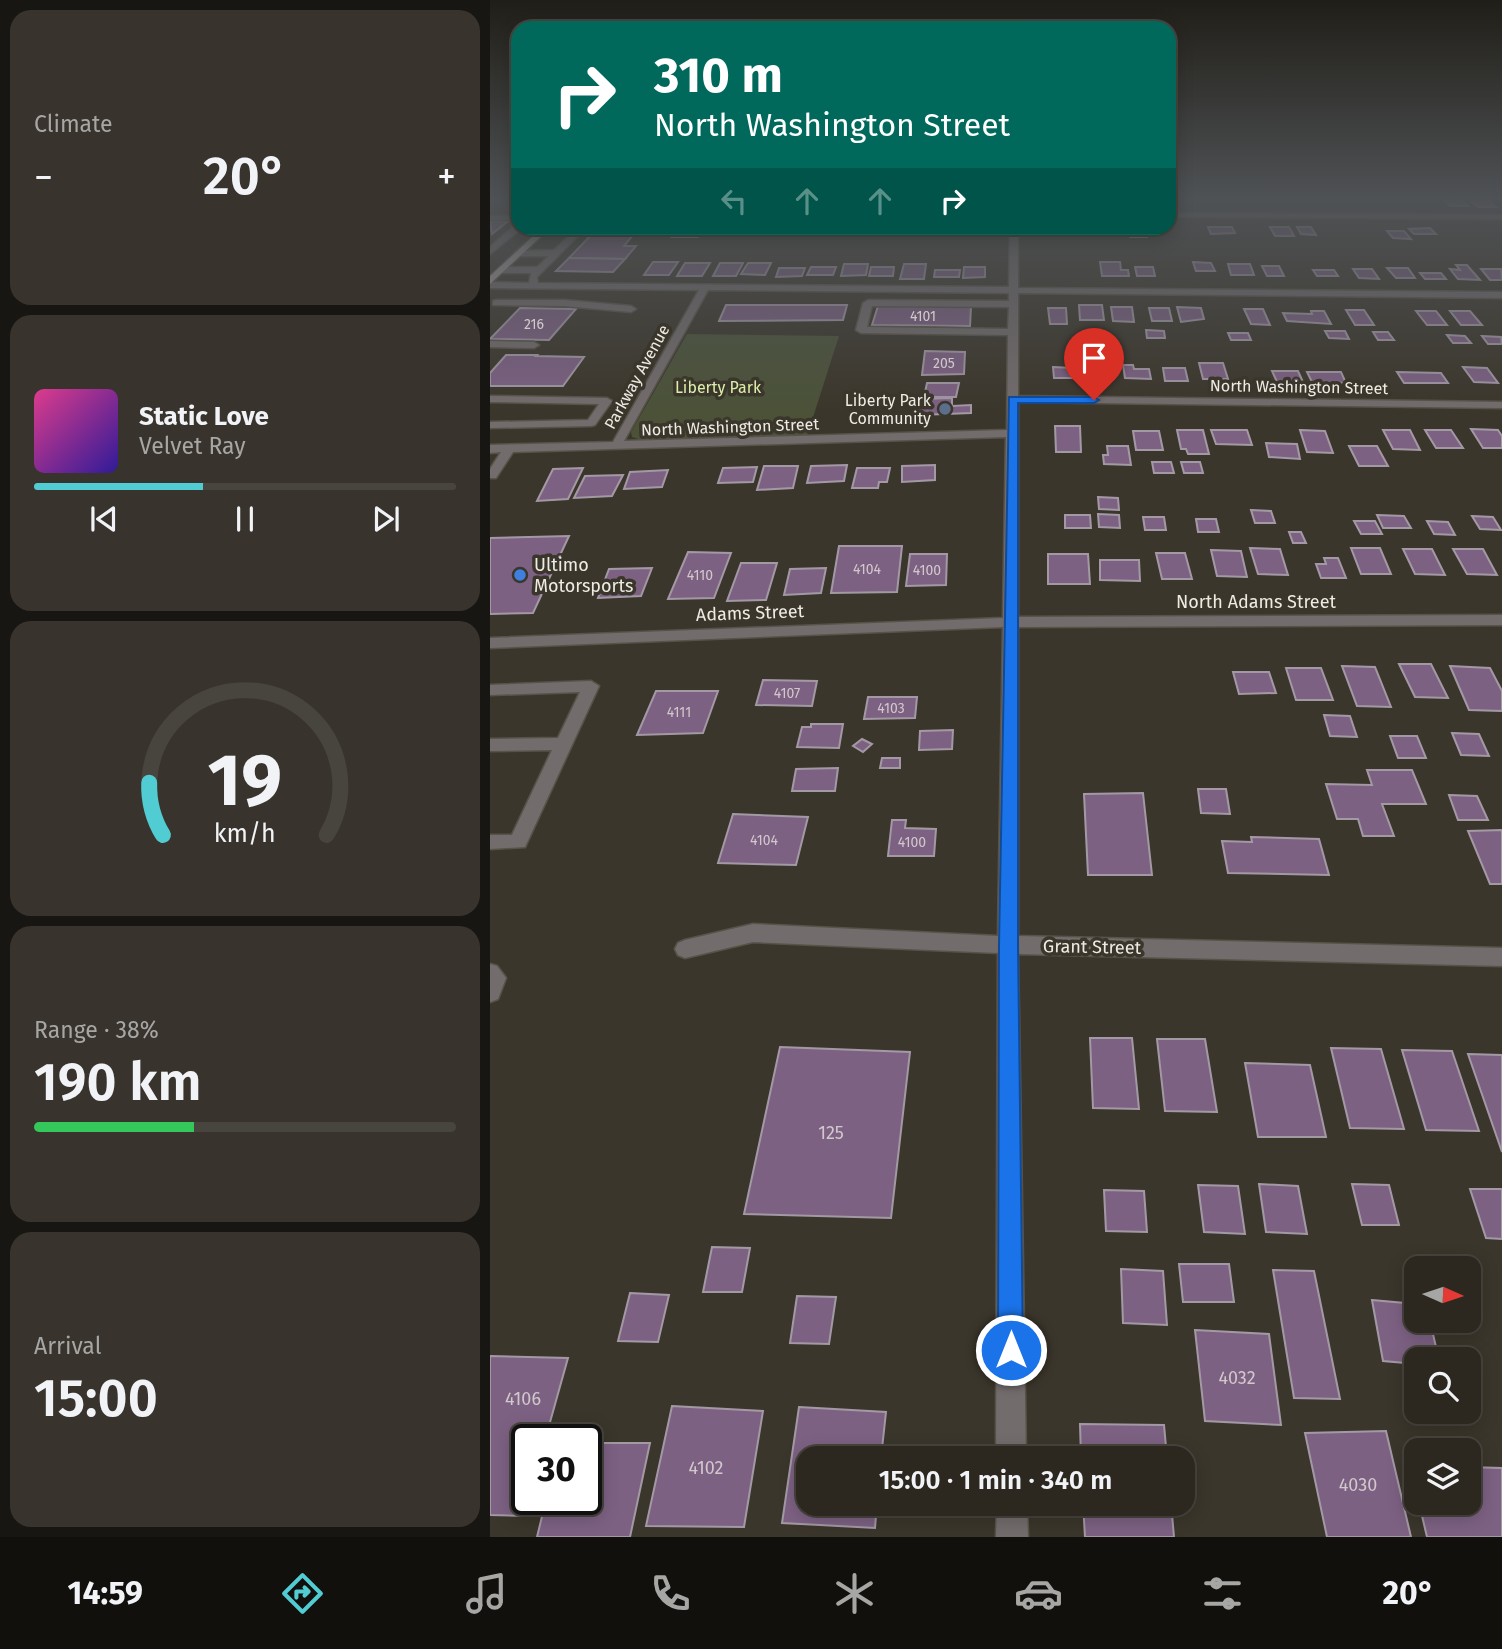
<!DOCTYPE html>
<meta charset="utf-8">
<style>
:root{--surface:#2c2820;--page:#38342d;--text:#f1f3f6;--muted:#a6a6a5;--line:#48443e;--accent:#51ccd2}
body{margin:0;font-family:"Fira Sans",sans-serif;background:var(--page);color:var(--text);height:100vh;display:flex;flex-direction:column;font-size:26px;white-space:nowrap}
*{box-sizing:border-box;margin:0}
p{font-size:23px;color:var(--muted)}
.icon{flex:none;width:38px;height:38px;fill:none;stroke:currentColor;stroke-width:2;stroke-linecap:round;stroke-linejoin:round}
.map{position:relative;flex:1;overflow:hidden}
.details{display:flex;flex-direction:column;gap:10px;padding:10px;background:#181612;width:490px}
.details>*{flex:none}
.hud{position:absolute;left:21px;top:21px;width:665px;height:214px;border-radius:21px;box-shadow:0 4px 18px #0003,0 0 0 2px var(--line);background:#00695c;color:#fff;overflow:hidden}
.needle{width:46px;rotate:93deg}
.buttons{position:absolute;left:914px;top:1256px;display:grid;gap:14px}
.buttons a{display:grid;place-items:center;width:77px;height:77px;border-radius:14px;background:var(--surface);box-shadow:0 4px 18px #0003,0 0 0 2px var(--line);font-size:35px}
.speed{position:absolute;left:21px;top:1424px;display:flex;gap:14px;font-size:35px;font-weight:700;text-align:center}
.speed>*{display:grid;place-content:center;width:91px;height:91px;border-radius:50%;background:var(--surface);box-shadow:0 4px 18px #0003,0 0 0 2px var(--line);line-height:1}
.speed .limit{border:4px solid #111;border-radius:10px;background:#fff;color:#111}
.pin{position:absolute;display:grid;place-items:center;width:60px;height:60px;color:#fff;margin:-72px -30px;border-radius:50% 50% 50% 0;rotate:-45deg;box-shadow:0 0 7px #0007}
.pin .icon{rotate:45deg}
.me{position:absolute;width:77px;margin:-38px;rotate:0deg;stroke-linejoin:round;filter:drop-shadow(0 0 5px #0008)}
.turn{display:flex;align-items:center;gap:24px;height:147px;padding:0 28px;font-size:32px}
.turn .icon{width:91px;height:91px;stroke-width:2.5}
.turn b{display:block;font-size:49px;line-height:60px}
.lanes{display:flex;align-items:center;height:66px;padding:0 28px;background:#0003;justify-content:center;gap:35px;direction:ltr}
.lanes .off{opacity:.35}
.big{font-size:52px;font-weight:600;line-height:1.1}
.details .card{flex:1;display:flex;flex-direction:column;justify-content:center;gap:10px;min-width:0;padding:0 24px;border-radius:21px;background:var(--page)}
.details .dial{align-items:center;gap:0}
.dial svg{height:182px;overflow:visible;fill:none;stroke:var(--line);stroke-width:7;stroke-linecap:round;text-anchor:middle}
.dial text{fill:var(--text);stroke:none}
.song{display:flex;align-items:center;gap:21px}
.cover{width:84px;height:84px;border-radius:10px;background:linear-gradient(135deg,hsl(330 70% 55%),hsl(250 70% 35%))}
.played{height:7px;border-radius:4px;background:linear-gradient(90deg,var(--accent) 40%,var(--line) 40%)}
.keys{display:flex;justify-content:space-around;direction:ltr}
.heat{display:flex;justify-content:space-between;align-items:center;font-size:38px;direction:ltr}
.charge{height:10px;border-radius:5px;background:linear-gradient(90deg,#34c759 38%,var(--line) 0)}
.trip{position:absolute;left:306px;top:1446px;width:399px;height:70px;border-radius:21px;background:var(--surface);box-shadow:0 4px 18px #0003,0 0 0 2px var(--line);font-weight:600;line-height:70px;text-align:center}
.menu{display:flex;height:112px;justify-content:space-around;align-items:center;background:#12100d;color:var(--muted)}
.menu .icon{width:49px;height:49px}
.menu .on{color:var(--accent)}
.menu b{font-size:32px;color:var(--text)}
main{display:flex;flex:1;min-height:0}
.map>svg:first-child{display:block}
.green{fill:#4b5238}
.building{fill:#7d6183;stroke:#a399a5;stroke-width:2}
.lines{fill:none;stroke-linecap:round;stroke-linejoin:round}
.minor-casing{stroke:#585349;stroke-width:3}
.major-casing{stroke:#585349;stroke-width:3}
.minor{fill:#736c6c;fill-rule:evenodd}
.major{fill:#afa1a1;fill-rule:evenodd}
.route{fill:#1a73e8;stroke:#114b97;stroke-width:2}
.service-dot{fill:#5c6f8a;stroke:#3b362b;stroke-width:2.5}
.shop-dot{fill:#3f7fe0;stroke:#3b362b;stroke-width:2.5}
.labels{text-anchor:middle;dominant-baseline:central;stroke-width:7;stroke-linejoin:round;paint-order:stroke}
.number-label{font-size:14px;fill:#d2c8cc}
.far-street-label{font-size:16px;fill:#eeebe4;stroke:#3b362b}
.far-park-label{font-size:16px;fill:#dbeea9;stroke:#3b362b}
.far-poi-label{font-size:16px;fill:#eeebe4;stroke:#3b362b;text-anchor:end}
.poi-label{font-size:18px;fill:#eeebe4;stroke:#3b362b;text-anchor:start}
.street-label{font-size:18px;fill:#eeebe4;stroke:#3b362b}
.near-number-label{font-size:18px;fill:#d2c8cc}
</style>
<main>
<section class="details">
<div class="card"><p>Climate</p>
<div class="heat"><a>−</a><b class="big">20°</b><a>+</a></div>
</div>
<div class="card">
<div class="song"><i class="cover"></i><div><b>Static Love</b><p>Velvet Ray</p></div></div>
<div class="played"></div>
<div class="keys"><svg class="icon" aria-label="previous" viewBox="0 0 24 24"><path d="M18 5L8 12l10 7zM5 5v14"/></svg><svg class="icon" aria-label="pause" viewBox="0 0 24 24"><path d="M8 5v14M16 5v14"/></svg><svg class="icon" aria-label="next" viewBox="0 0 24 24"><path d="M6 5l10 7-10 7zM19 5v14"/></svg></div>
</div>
<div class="card dial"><svg viewBox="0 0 100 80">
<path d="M14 69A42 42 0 1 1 86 69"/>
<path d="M14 69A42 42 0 0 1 8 46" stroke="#51ccd2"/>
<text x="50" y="56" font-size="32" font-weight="700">19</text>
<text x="50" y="72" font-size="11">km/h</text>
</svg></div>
<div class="card"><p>Range · 38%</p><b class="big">190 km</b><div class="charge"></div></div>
<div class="card"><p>Arrival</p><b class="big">15:00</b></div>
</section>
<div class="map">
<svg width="1012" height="1537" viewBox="0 0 1012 1537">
<rect width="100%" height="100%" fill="#3b362b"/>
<path class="green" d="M197 334 349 336 317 436 154 441 142 437 141 432Z"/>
<g class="building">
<path d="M953 199H970L978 206H960Z"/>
<path d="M979 199H997L1006 207H988Z"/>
<path d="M0 221H18L2 234Z"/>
<path d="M718 227H742L745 233 721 234Z"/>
<path d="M780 227H799L804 236H785Z"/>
<path d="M807 227H821L826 235 811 234Z"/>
<path d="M189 228H215L208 237H182Z"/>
<path d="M221 228H247L245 232H218Z"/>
<path d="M277 228H297L293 236H272Z"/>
<path d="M302 228H329L327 233 299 234Z"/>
<path d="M333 228H363L361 231H331Z"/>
<path d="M424 228H447L446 232 423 233Z"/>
<path d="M638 228H654L657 237H640Z"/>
<path d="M940 228 946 234H924L919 229Z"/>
<path d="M897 231H914L921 239 903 238Z"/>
<path d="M103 233 144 234 134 246H146L135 259 79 258Z"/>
<path d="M79 258 135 259 123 272 66 271Z"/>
<path d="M163 262H188L179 275H154Z"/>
<path d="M610 262H630L631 270H638L639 276H612Z"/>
<path d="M703 262 721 263 725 271H706Z"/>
<path d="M195 263H220L212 276H187Z"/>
<path d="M230 263H253L246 276H223Z"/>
<path d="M258 263H281L275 275 251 274Z"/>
<path d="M354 264H378L376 275 351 276Z"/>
<path d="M414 264H436L434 279H410Z"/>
<path d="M738 264H760L764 275H741Z"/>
<path d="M966 265H977L990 280 968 279 960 269 970 270Z"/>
<path d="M772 266H789L794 276H777Z"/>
<path d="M321 267H346L343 275H317Z"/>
<path d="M381 267H404L403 276H379Z"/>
<path d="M474 267H495V277L473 278Z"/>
<path d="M645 267H663L665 276H647Z"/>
<path d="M289 268H315L312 276 286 277Z"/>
<path d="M897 268H918L925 278H906Z"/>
<path d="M863 269H882L889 279 869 278Z"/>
<path d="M991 269H1011L1012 280H1000Z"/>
<path d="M445 270H470L469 277H444Z"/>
<path d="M823 270H844L848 276H827Z"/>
<path d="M930 273H951L956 279H935Z"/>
<path d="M236 305H357L353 320 229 321Z"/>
<path d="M589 305H612L614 320H590Z"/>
<path d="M388 306 481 307 480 326 382 325Z"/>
<path d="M621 307H642L644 322 623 321Z"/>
<path d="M687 307 711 308 714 319 691 322Z"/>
<path d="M30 308 86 309 59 340 0 339Z"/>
<path d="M558 308H576L577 324H560Z"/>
<path d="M659 308H679L682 321H662Z"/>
<path d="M754 309H773L780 325 761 324Z"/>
<path d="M856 310H874L884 325H865Z"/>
<path d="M821 311H834L841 324 797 321 793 313 822 314Z"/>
<path d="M926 311H946L957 325H937Z"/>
<path d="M960 311H980L992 325H971Z"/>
<path d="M656 330 674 331 675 338H657Z"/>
<path d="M835 331H855L859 339 839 338Z"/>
<path d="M883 332H898L904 340H888Z"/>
<path d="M738 333H758L761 340H741Z"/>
<path d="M957 335 975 336 981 343H963Z"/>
<path d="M992 336 1011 337 1012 344H998Z"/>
<path d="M435 351 475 352 474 374 432 375Z"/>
<path d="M16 355H47L46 356 94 357 73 386H0V373Z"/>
<path d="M709 363H733L738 379H713Z"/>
<path d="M633 365H643L644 369H659L661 379 635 378Z"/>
<path d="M563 367 583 368V378H564Z"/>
<path d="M973 367 997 368 1008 383 984 382Z"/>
<path d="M673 368H695L698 381H675Z"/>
<path d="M596 369H622L623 378H597Z"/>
<path d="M782 371H808L813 382H787Z"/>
<path d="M817 372H851L856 383 822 382Z"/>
<path d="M907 372 951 373 958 383H914Z"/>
<path d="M437 383H469L466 397H434Z"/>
<path d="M462 398V406L481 405V413L430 415V399Z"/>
<path d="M565 426H590L591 452H566Z"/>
<path d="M981 429 1008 430 1012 436V448H993Z"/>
<path d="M687 430H713L719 454H698L696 449H691Z"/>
<path d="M721 430H757L762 445 726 444Z"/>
<path d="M810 430 835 431 843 453 817 452Z"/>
<path d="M893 430H920L930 450 903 449Z"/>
<path d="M935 430H961L973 448H946Z"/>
<path d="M643 431H669L673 450H646Z"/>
<path d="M776 443 807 444 810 459 779 457Z"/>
<path d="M617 446H638L641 465 614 464 613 455H618Z"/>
<path d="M859 446H887L898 466H869Z"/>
<path d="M662 462H681L684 473H664Z"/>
<path d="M691 462H710L713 473H694Z"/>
<path d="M357 465 354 481 317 483 321 466Z"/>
<path d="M445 465V480L412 482V466Z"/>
<path d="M274 466H308L303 488 267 490Z"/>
<path d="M267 467 263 482 228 483 233 468Z"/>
<path d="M93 468 78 499 47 501 63 469Z"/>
<path d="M367 468H400L397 482H389L388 488H362Z"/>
<path d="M178 470 172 487 134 489 140 472Z"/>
<path d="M133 475 122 496 84 498 95 476Z"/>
<path d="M608 497 628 498 629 510 609 509Z"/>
<path d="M761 510 781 511 785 523H765Z"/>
<path d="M608 514 629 515 630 528 609 527Z"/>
<path d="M575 515H600L601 528H575Z"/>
<path d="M887 515 914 516 921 528H893Z"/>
<path d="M982 516 1003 517 1011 530 990 529Z"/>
<path d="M653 517H674L676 530H655Z"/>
<path d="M706 519H726L729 532H708Z"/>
<path d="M864 521H885L892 534H871Z"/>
<path d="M937 521 958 522 965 535 944 534Z"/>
<path d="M799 532H811L816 543H803Z"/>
<path d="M79 536 43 613 0 614V538Z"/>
<path d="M349 546H412L407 592 341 593Z"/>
<path d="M760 548 790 549 798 575 768 574Z"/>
<path d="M861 548H890L901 574H871Z"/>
<path d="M913 549H942L955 575 925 574Z"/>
<path d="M963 549H993L1007 575 977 574Z"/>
<path d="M721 550 751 551 757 577 727 576Z"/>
<path d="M198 552 241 553 224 598 178 599Z"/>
<path d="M666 553H695L702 579H672Z"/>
<path d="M420 554H457L456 585 416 586Z"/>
<path d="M558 554H598L600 584H558Z"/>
<path d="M834 558H848L856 578H831L826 564H836Z"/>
<path d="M610 560H649L650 581 610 580Z"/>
<path d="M251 563H287L276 600 237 601Z"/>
<path d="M162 568 151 596 108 598 119 569Z"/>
<path d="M336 568 331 593 294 595 300 569Z"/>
<path d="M909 664H941L958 698 925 697Z"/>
<path d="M852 666 885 667 901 707 867 706Z"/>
<path d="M960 666 1000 668 1012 691V711L979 710Z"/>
<path d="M796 668H831L843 700H806Z"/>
<path d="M743 672H779L786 693 749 694Z"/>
<path d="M273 680 327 681 322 706 266 705Z"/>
<path d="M166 691H228L213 733 147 735Z"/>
<path d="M378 697H427L425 718 374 719Z"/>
<path d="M834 715 860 716 867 737 840 736Z"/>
<path d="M321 724H353L349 748 307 747 312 727H321Z"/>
<path d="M463 730 462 749 429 750 430 731Z"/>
<path d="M962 733 989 734 999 756 971 755Z"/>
<path d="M900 736H927L936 758H908Z"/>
<path d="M372 739 382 744 373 752 363 746Z"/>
<path d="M392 758H410V768H390Z"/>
<path d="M348 768 345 791H302L306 769Z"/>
<path d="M877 770H922L936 804H892L904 836H873L868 819H847L836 784 882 785Z"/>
<path d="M708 789H736L740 814 711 813Z"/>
<path d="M653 793 662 875H598L594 794Z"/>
<path d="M959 795 987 796 998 820H968Z"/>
<path d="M243 814 318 817 306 865 228 863Z"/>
<path d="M402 820H416L415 828 446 829 444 856H398Z"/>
<path d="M1012 830V884H1000L978 831Z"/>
<path d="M761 837 829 839 839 875 738 873 732 841 762 842Z"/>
<path d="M600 1038H642L649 1109 603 1108Z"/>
<path d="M667 1039H715L727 1112 675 1111Z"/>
<path d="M290 1047 420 1052 401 1218 254 1214Z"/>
<path d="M841 1048 891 1049 914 1129 860 1128Z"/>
<path d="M912 1050 962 1051 989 1131 936 1130Z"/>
<path d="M978 1054 1012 1055V1152Z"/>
<path d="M755 1063 820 1065 836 1137H768Z"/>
<path d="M769 1184 808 1186 817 1234 776 1232Z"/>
<path d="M862 1184 899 1185 909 1225H872Z"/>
<path d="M708 1185 748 1186 755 1234 714 1232Z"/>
<path d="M980 1189H1012V1239L996 1238Z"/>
<path d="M614 1190 654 1191 657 1232 616 1231Z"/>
<path d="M222 1247 260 1248 252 1292H213Z"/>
<path d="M689 1264H739L744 1302H693Z"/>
<path d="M631 1269 673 1271 677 1325 633 1323Z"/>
<path d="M783 1270 824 1271 850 1399 804 1398Z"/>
<path d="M140 1293 179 1295 168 1342 128 1341Z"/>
<path d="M307 1296 346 1297 339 1344 300 1343Z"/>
<path d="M882 1300 926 1304V1321H940L949 1360H926V1364L893 1361Z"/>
<path d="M705 1330 779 1334 791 1425 715 1421Z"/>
<path d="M0 1356 78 1358 55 1440H37L38 1500 33 1516 0 1515Z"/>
<path d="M182 1406 273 1411 254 1527 156 1526Z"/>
<path d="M309 1407 396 1412 391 1458H318V1503H387L385 1528 292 1523Z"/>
<path d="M590 1424 674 1425 677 1458H591Z"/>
<path d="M896 1431 921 1537H837L815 1433Z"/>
<path d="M96 1443H160L140 1537H47L56 1500H96Z"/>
<path d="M978 1467 1012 1468V1537H937L929 1503H978Z"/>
<path d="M593 1503H681L684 1537H595Z"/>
</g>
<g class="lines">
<g class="minor-casing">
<g id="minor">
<path d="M679 213 1012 215V219L679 217Z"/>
<rect x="0" y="216" width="28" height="4"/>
<path d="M25 225 32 228 0 254V247Z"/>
<path d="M53 228H159L153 233H91L47 277 48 283 519 287 520 228H528V288L1012 292V298L528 293V396L1012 402V408L528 402V617L1012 615V625L528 627V936L1012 948V966L528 954 536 1458H506L508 953 263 942 195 958 188 955 185 949 188 943 195 940 263 924 508 936 513 627 0 648V638L513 618 516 437 23 452 6 478H0V469L11 452 0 453V445L123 442 209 290 0 288V282L39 283 41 273H12L8 270 12 267H47L59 256H29L26 251 64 250 82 233 50 232ZM218 290 519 293V301L378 300 373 303 366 330 371 333 518 335 517 430 134 441ZM382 306 519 307 518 329 377 327Z"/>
<path d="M6 300H74L141 306 146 309 141 312 74 306 3 305V301Z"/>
<path d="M0 341 44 342 49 345 44 348 0 347Z"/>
<path d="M0 396 117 398 122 401 105 425 101 426 0 428V422L98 420 109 404 0 402Z"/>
<path d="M101 681 109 686 35 847 0 849V835H22L62 750 0 751V739L68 738 90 692 0 695V685Z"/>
<path d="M0 964 7 966 16 978 8 999 0 1002Z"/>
<path d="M507 1503H537L538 1537H506Z"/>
</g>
</g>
<g class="major-casing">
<path id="major" d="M52 228H60L0 284V276Z"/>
</g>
<use href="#minor" class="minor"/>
<use href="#major" class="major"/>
</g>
<linearGradient id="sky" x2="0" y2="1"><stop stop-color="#201e18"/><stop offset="0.48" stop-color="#4f5255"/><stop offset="1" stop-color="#4f5255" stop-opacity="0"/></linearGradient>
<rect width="1012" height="413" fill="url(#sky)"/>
<path class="route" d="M519 397H604L609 400 604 403H528V945L533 1350 530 1359 521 1362 512 1359 508 1350 509 945Z"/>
<circle class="service-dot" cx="455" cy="409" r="7"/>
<circle class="shop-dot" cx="30" cy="575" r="7"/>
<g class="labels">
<g class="number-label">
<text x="433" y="316">4101</text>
<text x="44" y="324">216</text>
<text x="454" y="363">205</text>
<text x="377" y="569">4104</text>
<text x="437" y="570">4100</text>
<text x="210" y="575">4110</text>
<text x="297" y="693">4107</text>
<text x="401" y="708">4103</text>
<text x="189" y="712">4111</text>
<text x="274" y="840">4104</text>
<text x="422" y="842">4100</text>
</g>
<g class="far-street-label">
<text transform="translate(147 377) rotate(-61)">Parkway Avenue</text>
<text transform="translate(809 387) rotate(1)">North Washington Street</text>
<text transform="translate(240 427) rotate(-2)">North Washington Street</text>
</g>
<g class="far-park-label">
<text x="228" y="387">Liberty Park</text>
</g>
<g class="far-poi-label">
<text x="441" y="400">Liberty Park<tspan x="441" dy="18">Community</tspan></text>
</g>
<g class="poi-label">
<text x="44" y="565">Ultimo<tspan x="44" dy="21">Motorsports</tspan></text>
</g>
<g class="street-label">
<text x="766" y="602">North Adams Street</text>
<text transform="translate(260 613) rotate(-2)">Adams Street</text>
<text transform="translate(602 947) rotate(1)">Grant Street</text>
</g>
<g class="near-number-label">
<text x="341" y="1133">125</text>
<text x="747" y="1378">4032</text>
<text x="33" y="1399">4106</text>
<text x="216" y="1468">4102</text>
<text x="868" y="1485">4030</text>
</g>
</g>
</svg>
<div class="buttons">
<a><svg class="needle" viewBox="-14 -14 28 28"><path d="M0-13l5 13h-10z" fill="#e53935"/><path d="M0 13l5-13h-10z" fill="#a6a6a5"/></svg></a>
<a><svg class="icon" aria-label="search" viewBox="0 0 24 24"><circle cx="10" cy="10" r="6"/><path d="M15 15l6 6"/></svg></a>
<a><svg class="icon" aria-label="layers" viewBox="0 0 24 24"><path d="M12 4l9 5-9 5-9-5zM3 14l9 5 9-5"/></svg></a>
</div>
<div class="speed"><div class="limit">30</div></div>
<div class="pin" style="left:604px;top:400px;background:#d93025"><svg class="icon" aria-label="arrive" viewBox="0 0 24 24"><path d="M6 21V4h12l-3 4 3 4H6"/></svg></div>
<svg class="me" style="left:521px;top:1350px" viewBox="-20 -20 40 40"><circle r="17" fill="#1a73e8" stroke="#fff" stroke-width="3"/><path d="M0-11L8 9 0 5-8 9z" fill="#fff"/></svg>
<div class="trip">15:00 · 1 min · 340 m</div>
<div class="hud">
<div class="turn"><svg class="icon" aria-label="right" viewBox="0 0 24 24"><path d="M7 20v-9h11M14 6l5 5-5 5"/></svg><div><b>310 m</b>North Washington Street</div></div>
<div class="lanes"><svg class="icon off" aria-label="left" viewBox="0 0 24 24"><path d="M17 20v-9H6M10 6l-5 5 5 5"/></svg><svg class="icon off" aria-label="ahead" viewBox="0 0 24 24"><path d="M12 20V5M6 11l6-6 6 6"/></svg><svg class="icon off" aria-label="ahead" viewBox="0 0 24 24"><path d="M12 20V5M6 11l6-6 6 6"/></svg><svg class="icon" aria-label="right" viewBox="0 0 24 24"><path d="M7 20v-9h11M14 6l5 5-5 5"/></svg></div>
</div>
</div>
</main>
<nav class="menu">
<b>14:59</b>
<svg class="icon on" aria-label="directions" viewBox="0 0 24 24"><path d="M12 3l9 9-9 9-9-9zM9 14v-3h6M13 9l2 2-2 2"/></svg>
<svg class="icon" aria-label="music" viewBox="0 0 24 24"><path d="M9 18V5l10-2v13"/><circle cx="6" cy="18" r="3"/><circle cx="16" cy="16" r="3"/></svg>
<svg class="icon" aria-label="phone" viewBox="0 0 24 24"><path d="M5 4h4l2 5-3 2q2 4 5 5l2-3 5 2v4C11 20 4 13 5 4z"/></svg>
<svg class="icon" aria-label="climate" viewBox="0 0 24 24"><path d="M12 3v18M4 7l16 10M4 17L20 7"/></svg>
<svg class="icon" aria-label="car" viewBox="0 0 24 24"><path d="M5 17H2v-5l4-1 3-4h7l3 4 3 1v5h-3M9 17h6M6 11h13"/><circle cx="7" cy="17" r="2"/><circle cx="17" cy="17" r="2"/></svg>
<svg class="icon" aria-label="filters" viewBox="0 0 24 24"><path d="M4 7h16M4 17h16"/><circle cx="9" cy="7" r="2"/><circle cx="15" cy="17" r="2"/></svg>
<b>20°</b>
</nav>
